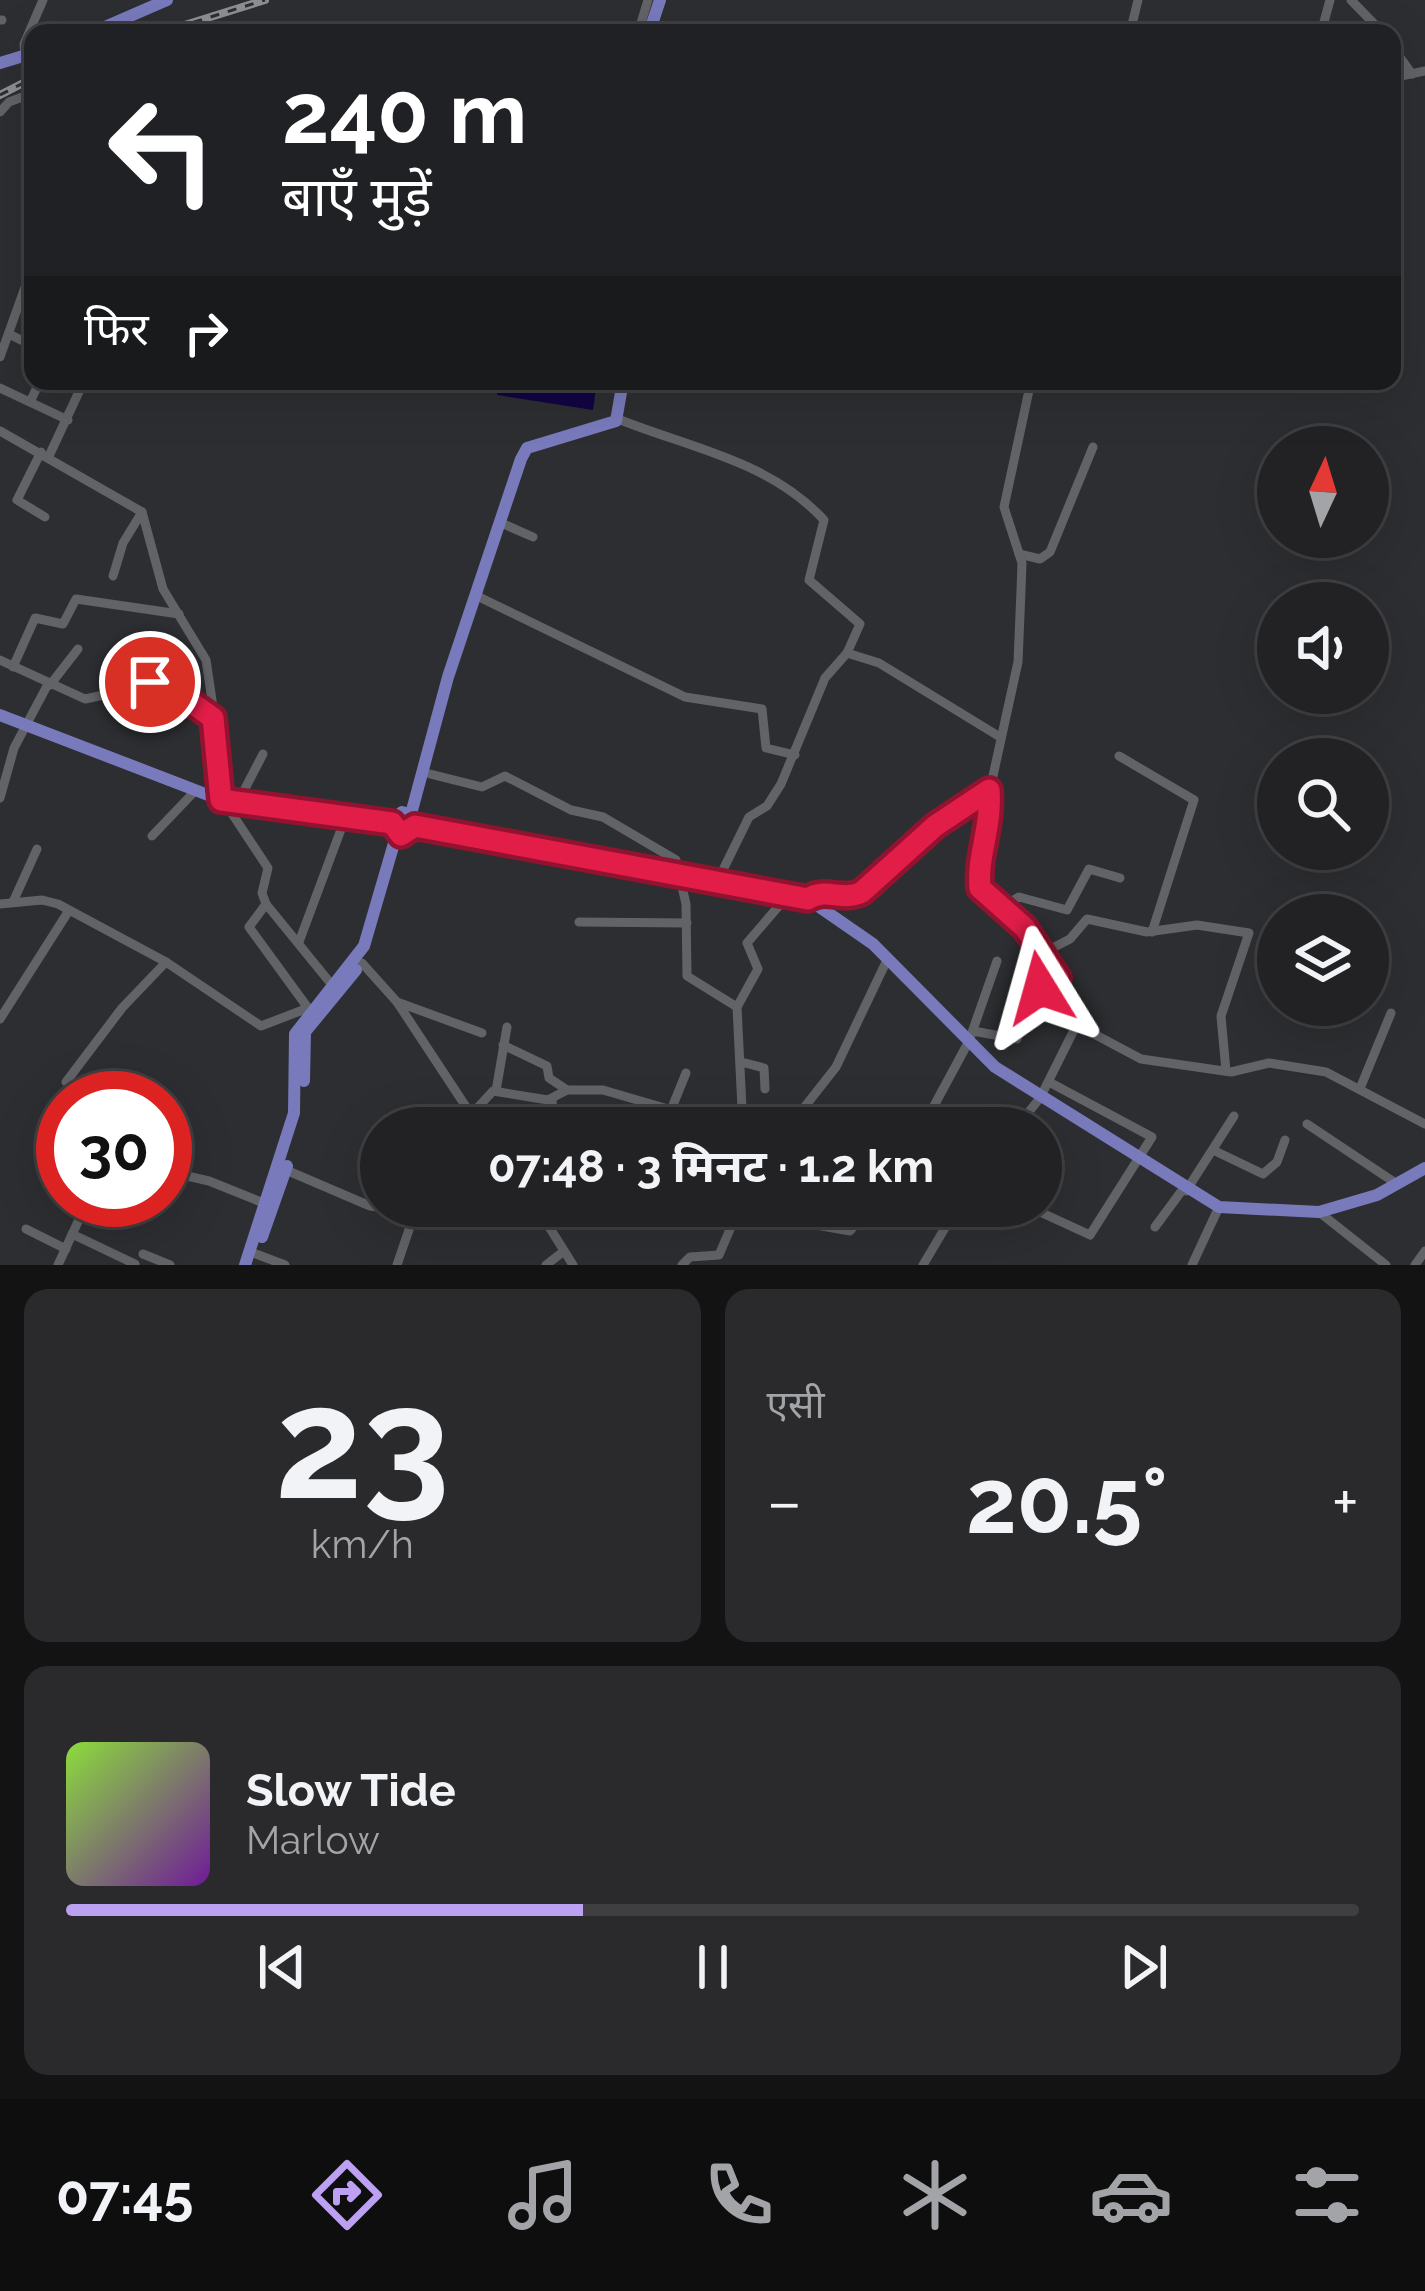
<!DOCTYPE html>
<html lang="hi">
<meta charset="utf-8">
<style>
:root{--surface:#222225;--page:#2a2a2d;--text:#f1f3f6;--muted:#a2a4a7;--line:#3f3f42;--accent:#bca0f2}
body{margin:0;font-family:Raleway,"Noto Sans Devanagari",sans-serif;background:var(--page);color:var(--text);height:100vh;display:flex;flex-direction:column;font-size:45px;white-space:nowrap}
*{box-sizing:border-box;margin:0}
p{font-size:39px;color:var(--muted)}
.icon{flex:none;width:66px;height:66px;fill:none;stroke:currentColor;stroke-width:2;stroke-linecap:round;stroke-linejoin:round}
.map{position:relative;height:1265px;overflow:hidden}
.sheet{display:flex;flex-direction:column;gap:24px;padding:24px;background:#131314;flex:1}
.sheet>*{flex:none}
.banner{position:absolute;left:24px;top:24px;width:1377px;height:366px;border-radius:24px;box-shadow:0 12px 48px #0002,0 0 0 3px var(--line);background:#202124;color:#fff;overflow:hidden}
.needle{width:78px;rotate:4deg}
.controls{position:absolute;left:1257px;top:426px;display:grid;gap:24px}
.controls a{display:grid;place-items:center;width:132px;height:132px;border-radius:50%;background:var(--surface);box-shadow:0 12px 48px #0002,0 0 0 3px var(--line);font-size:60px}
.speed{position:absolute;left:36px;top:1071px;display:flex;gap:24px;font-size:60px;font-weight:700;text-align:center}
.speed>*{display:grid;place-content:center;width:156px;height:156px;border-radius:50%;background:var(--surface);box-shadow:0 12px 48px #0002,0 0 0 3px var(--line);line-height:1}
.speed .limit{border:18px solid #d22;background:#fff;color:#111}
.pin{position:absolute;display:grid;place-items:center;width:102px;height:102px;color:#fff;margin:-51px;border:6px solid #fff;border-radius:50%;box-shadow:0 3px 12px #0007}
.me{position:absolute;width:132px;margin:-66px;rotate:352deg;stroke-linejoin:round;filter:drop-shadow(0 0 9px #0008)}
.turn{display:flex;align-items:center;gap:42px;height:252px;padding:0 60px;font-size:54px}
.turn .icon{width:156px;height:156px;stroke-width:2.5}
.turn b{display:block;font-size:84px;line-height:102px}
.then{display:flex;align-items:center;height:114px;padding:0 60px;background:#0003;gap:24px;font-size:45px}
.big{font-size:90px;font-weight:700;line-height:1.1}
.sheet .card{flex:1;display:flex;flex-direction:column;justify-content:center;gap:18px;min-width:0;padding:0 42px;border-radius:24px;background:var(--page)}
.sheet .dial{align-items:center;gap:0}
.dial b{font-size:156px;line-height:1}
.song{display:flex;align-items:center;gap:36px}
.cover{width:144px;height:144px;border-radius:18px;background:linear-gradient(135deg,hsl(90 70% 55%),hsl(280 70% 35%))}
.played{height:12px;border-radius:6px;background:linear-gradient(90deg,var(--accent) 40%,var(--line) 40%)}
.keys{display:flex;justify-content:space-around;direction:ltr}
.heat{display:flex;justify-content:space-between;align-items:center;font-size:66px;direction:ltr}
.sheet .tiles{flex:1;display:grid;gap:24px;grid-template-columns:1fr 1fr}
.card:last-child{grid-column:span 2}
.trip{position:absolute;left:360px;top:1107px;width:702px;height:120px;border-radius:60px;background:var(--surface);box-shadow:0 12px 48px #0002,0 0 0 3px var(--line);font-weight:700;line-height:120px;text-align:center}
.tabs{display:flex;height:192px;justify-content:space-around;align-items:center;background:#0e0e0f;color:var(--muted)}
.tabs .icon{width:84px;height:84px}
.tabs .selected{color:var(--accent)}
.tabs b{font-size:54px;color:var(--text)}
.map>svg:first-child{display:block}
.water{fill:#120443}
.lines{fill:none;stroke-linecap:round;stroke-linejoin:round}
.minor{stroke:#626367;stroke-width:9}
.major{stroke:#797abc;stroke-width:12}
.rail-casing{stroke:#8e8f92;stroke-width:8}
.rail{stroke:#2d2e31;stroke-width:3;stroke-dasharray:9;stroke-linecap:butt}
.route-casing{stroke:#92132f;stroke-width:30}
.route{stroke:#e11d48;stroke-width:21}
</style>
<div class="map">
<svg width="1425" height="1265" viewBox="0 0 1425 1265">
<rect width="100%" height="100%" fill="#2d2e31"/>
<path class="water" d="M499 381H597L593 410 497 395Z"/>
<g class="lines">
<g class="minor">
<path d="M1351 0 1383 33"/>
<path d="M0 20H2"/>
<path d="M638 33 648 0"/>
<path d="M1130 33 1138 0"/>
<path d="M1321 33 1330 0"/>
<path d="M1392 46 1412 74"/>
<path d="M25 56 24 44 43 0"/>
<path d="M1392 78 1425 71"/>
<path d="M0 112 9 102 33 93"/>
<path d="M11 335 33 346"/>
<path d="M0 357 33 265"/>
<path d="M0 388 68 420"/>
<path d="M30 402 40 381"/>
<path d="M618 419C690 448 770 461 824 520L809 580 860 624 847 653 825 678 781 784 767 806 749 817 718 880"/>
<path d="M0 431 142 512 163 589 206 660 218 741 217 791 268 868 262 893 266 904 332 985"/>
<path d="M41 452 17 500 45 517"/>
<path d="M49 456 84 381"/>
<path d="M499 522 533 537"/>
<path d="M1019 554 1040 559 1050 552 1093 447"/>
<path d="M113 576 123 543 142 512"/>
<path d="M477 596 685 697 762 709 766 748 795 755"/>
<path d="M847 653 879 663 1000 737"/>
<path d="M131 655 153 661 150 682"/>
<path d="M0 660 85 699 161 683 212 717"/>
<path d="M13 667 35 618 63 624 76 599 179 614"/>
<path d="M50 685 78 649"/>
<path d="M1119 756 1194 800 1152 932"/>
<path d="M430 774 482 787 505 776 571 810 603 817 676 860 686 904 687 976 737 1007"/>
<path d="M989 790C992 828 977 854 980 888L1025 928 1046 966 1072 993 1079 1020 1040 1098 1016 1128"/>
<path d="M0 798 14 748 48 684"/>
<path d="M238 802 263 754"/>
<path d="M152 836 195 791"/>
<path d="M808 899C825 887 844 902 862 892L991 785 1018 662 1021 590 1022 563 1004 507 1031 381"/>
<path d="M13 902 37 849"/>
<path d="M0 904 42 900 58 904 166 962 261 1026 308 1008 249 927 266 904"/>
<path d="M1002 907 1019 897 1067 910 1089 869 1120 878"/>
<path d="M579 922 687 923"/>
<path d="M299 942 346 816"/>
<path d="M1039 955 1070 939 1087 919 1147 932 1197 925 1249 933 1221 1016 1226 1071"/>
<path d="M362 963 397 1002 480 1128"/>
<path d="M397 1002 482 1033"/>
<path d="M0 1019 68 912"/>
<path d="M1079 1026 1141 1059 1231 1072 1269 1063 1326 1072 1425 1124"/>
<path d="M973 1031 1017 1039 1037 992 1058 978"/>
<path d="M503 1045 547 1066 549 1078 567 1090"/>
<path d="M741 1062 764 1068 765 1089"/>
<path d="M66 1082 122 1008 166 962"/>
<path d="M1361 1086 1391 1013"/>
<path d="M496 1091 507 1027"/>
<path d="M552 1100 554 1123 564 1128"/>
<path d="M671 1110 686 1073"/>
<path d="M1307 1124 1397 1184"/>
<path d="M459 1128 493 1091 548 1100 567 1090H603L733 1128"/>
<path d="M524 1128 526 1118"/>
<path d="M743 1128 737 1007 758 969 747 943 789 894"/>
<path d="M788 1128 836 1067 888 958"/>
<path d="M922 1128 969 1041 997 961"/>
<path d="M1213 1150 1263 1174 1277 1162 1285 1140"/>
<path d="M286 1170 370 1206 415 1212 397 1265"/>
<path d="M165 1171 209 1181 266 1204"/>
<path d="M1186 1191 1234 1116"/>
<path d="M536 1206 573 1265"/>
<path d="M1027 1206 1090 1235 1152 1137 1049 1082"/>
<path d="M1319 1212 1386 1265"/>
<path d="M794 1221 850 1231 870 1206"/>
<path d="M1155 1227 1183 1189"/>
<path d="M26 1229 66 1249"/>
<path d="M72 1234 135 1264"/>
<path d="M143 1254 170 1265"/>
<path d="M256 1254 285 1265"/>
<path d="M58 1265 88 1200"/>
<path d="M546 1265 564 1251"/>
<path d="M682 1265 690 1257 719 1255 740 1206"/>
<path d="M923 1265 958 1206"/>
<path d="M1192 1265 1219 1207"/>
<path d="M1415 1265 1425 1251"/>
</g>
<g class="major">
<path d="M91 33 167 0"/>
<path d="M649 33 660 0"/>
<path d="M0 63 33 53"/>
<path d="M0 715 221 800 392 823"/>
<path d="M411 814 448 677 521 459 527 448 616 421 623 381"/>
<path d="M415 826 808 899 873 944 995 1067 1219 1207 1319 1212 1377 1195 1425 1168"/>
<path d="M304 1081 305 1032 356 970"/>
<path d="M262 1237 287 1166"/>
<path d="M245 1265 294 1113 295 1034 364 946 397 833 393 819 402 812 411 814 413 830 397 833"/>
</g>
<g class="rail-casing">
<g id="rail">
<path d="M159 33 265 0"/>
<path d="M0 95 33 78"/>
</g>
</g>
<use href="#rail" class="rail"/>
</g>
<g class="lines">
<g class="route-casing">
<path id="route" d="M150 682 168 686 213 718 221 800 392 823 401 835 415 826 808 899C825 887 843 902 862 892L935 826 989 790C992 828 977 854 980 888L1025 928 1058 978 1040 988"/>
</g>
<use href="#route" class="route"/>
</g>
</svg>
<div class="controls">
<a><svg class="needle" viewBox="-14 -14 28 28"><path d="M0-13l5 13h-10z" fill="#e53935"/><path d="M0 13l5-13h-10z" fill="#a2a4a7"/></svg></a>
<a><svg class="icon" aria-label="sound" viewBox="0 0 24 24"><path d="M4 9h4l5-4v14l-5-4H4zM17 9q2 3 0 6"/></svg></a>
<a><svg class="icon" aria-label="search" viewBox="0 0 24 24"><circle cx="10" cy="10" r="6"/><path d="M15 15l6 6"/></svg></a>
<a><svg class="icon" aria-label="layers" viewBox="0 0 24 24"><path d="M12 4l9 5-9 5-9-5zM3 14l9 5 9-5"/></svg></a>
</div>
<div class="speed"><div class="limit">30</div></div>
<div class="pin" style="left:150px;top:682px;background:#d93025"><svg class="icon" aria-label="arrive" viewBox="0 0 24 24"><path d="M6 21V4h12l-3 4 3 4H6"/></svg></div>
<svg class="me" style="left:1040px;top:988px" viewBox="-20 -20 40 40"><path d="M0-17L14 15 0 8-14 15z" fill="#e11d48" stroke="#fff" stroke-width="4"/></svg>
<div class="trip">07:48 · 3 मिनट · 1.2 km</div>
<div class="banner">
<div class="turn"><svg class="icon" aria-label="left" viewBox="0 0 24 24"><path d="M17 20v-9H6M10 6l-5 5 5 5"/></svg><div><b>240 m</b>बाएँ मुड़ें</div></div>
<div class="then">फिर<svg class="icon" aria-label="right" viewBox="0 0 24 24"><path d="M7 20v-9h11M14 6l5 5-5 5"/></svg></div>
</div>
</div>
<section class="sheet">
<div class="tiles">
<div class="card dial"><b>23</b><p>km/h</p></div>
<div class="card"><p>एसी</p>
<div class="heat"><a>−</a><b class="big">20.5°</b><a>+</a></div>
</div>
<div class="card">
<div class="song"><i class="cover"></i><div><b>Slow Tide</b><p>Marlow</p></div></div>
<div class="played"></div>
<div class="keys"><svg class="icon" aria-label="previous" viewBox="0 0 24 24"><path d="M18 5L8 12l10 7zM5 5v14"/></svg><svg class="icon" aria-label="pause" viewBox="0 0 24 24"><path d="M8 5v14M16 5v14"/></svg><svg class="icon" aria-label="next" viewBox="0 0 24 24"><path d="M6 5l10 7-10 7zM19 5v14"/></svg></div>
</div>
</div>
</section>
<nav class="tabs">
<b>07:45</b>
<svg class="icon selected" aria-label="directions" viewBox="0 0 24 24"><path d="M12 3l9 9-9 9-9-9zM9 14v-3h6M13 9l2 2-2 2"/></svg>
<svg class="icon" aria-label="music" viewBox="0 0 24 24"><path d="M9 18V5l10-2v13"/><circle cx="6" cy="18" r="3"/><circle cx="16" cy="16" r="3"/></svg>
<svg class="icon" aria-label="phone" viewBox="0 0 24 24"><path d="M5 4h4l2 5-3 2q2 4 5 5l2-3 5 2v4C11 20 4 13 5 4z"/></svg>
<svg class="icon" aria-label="climate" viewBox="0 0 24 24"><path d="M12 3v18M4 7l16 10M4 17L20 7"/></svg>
<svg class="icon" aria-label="car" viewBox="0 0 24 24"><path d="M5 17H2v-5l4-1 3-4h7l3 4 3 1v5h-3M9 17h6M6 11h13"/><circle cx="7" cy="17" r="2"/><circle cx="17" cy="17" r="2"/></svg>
<svg class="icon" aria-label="filters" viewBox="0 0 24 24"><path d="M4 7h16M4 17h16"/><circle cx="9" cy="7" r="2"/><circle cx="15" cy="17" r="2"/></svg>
</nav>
